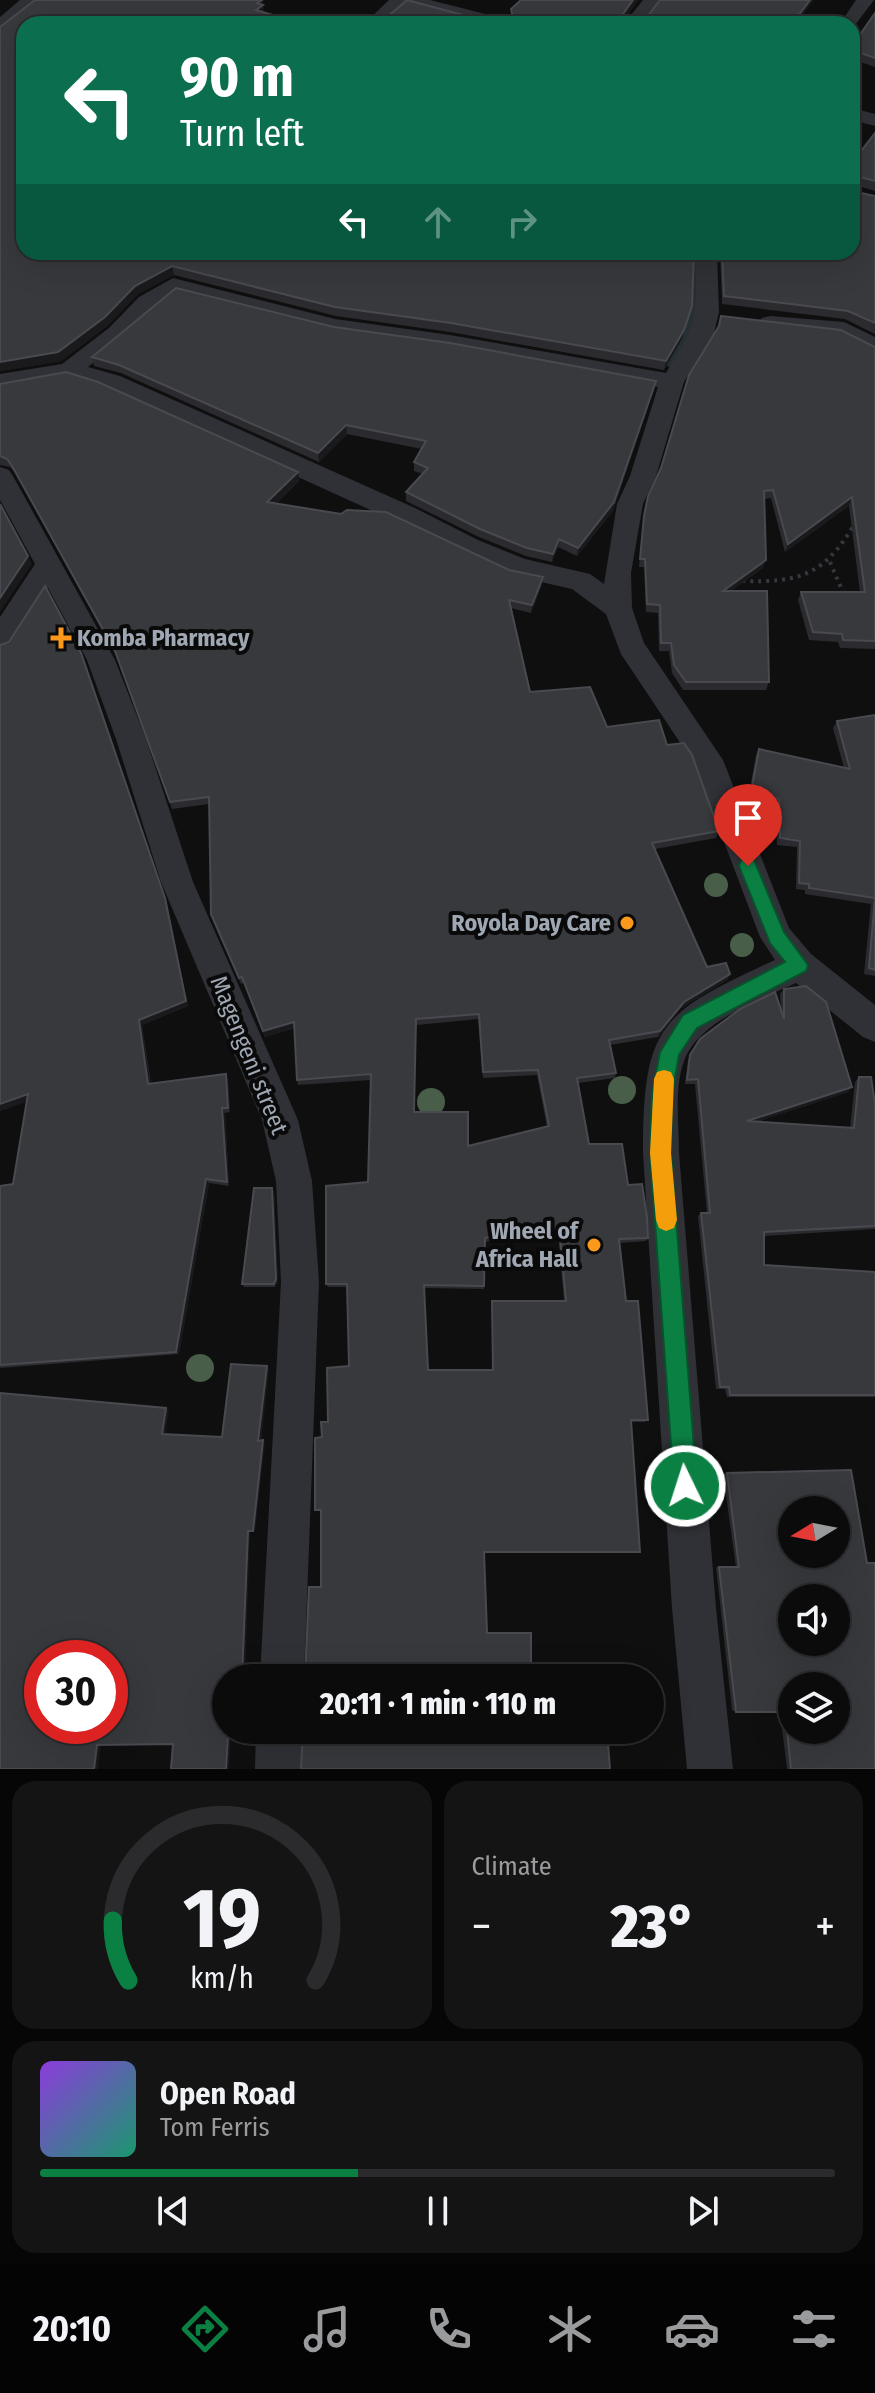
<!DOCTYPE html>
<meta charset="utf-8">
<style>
:root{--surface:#0b0b0c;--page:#141415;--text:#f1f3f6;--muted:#9a9b9d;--line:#2b2b2d;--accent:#0b8043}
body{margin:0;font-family:"Fira Sans Condensed",sans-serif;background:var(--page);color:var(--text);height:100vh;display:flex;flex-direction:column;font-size:30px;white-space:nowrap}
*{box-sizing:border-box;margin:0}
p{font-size:26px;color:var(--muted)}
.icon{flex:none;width:44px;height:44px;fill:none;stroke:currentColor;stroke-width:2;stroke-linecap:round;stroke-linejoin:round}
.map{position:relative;height:1769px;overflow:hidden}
.drawer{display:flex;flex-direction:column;gap:12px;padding:12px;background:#060607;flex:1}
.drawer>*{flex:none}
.hud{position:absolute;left:16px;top:16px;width:844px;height:244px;border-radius:24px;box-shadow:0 8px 32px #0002,0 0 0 2px var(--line);background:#0b6e4f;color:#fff;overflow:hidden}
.needle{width:52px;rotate:260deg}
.controls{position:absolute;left:778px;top:1496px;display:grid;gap:16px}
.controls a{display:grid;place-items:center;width:72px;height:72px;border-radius:50%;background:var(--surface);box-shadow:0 8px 32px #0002,0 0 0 2px var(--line);font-size:40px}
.speed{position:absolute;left:24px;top:1640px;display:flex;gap:16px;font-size:40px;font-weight:700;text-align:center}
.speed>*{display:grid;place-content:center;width:104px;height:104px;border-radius:50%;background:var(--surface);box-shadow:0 8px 32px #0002,0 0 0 2px var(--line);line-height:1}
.speed .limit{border:12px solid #d22;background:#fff;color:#111}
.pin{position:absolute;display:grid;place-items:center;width:68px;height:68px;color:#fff;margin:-82px -34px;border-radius:50% 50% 50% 0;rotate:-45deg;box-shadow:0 0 8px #0007}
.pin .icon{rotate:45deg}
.me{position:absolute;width:88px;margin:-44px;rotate:356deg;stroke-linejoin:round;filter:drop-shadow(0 0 6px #0008)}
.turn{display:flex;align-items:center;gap:28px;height:168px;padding:0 32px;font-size:36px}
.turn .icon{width:104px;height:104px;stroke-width:2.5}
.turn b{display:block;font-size:56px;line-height:68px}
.lanes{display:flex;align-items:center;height:76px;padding:0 32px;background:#0003;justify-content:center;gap:40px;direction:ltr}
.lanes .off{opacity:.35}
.big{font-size:60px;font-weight:800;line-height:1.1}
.drawer .card{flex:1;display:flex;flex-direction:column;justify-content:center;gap:12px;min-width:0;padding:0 28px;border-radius:24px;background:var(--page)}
.drawer .dial{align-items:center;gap:0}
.dial svg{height:208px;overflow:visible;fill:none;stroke:var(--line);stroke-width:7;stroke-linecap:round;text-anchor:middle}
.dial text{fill:var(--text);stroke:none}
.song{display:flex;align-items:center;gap:24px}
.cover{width:96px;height:96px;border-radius:12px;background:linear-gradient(135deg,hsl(270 70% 55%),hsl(160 70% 35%))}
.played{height:8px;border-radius:4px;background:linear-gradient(90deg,var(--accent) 40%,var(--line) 40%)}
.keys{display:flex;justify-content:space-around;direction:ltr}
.heat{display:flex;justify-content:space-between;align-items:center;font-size:44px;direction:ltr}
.drawer .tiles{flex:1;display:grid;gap:12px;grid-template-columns:1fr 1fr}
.card:last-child{grid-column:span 2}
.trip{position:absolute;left:212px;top:1664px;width:452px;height:80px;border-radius:40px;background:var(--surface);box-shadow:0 8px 32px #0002,0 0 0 2px var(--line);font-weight:800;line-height:80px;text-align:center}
.tabs{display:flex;height:128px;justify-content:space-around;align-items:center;background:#040405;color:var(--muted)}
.tabs .icon{width:56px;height:56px}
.tabs .selected{color:var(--accent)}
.tabs b{font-size:36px;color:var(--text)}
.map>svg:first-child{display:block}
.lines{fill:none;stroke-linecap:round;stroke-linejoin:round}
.stream-far1{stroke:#252f34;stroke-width:7}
.stream{stroke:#252f34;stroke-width:9}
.path{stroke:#36383d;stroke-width:4;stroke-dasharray:3 5;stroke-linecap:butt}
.minor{fill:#303136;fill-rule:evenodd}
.tree{fill:#485e48}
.wall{fill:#2b2b2f;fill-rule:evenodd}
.shaded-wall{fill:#1a1a1d}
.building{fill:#37393d;stroke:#484a4f;stroke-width:2;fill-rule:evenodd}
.route{fill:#0b8043;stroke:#07532c;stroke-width:2}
.slow{fill:#f59e0b}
.poi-dot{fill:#fb991c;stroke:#0a0a0b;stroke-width:3}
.labels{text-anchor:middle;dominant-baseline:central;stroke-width:8;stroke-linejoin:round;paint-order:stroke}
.poi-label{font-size:24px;font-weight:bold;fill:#9fa7b2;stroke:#0a0a0b;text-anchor:end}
.street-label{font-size:24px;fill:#9fa7b2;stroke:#0a0a0b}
</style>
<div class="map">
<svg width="875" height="1769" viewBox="0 0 875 1769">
<rect width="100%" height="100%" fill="#0f0f10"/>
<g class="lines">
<path class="stream-far1" d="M692 302 698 252"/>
<path class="stream" d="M671 363 688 330 692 300"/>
<g class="path">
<path d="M830 562 845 597"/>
<path d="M742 581C799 583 824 575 854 525"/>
</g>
<g class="minor">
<path d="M20 0H40L7 30 0 32V17Z"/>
<path d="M389 0H430L509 20 511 24H480L406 5 384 24H364Z"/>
<path d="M643 0H662L643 24H624Z"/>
<path d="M856 0H874L852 29V24H840Z"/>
<path d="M852 108 875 114V126L852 120Z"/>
<path d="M695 252H717L719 312 714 333 684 382 656 476 643 504 631 573 632 608 644 643 723 760 789 928 811 954 875 1005V1042L863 1037 796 983C763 998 704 1020 687 1054 673 1082 679 1123 679 1153L716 1608 733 1769H687L672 1608 643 1153C643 1023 661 1013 775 960L760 937 695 765 621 654 606 614 572 589 510 575 460 554 397 522 102 388 69 378 0 390V374L62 364 109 328 139 297 173 278 335 319 450 335 666 373C699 319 697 314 695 252ZM177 293 335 333 450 349 658 387 630 476 617 504 604 584 590 574 525 559 478 540 415 508 120 376 88 367C118 344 144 314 177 293Z"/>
<path d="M770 316 844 322 875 337V354L839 336 762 328 758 323 762 318Z"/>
<path d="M0 467 9 470 13 476 115 660 146 739 193 882 298 1120 312 1181 319 1282 304 1678H260L281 1282 276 1181 262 1120 161 882 116 739 87 660 48 588 10 648 0 651V617L35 564 0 500Z"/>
<path d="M256 1730H302L301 1769H255Z"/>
</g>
</g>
<g class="tree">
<circle cx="716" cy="885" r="12"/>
<circle cx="742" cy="945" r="12"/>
<circle cx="622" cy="1090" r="14"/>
<circle cx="431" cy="1102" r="14"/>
<circle cx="200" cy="1368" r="14"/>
</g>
<g class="wall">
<path d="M35 0H263V13L303 24H24V252H694L692 306 682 339 664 370 450 332 336 316 174 275 138 294 107 326 61 361 0 371V27Z"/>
<path d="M875 14V67L852 59V46Z"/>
<path d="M875 133V191L852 184V191L875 196V334L845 319 722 304 720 252H852V151H861Z"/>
<path d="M334 327 654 389 613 511 577 556 558 547 552 562 526 556 479 537 406 501V492L423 474 414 471V462L422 449 347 434 319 462 121 373 94 366 92 357Z"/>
<path d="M875 347V649L840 648 838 642 809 640 798 600 801 592H860L849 506 785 552 771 498 764 499 763 568 731 591 769 682 766 690H683L672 673 669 651H659L658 613 646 612 644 567H639L643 524 648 496Z"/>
<path d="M0 384 299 481 276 504 509 570 543 577 542 585 531 613 511 608 530 692 607 727 667 745 719 831 716 838 655 849 707 967 730 974 727 980 681 1008 658 1037 610 1045 616 1073 615 1078 578 1083 589 1144 628 1185 648 1238 646 1241 620 1243 626 1301 648 1420 645 1422H631L484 1552 487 1632 531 1633V1678L321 1586V1510H315L322 1437 349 1366 347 1287H328L326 1284 368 1182 371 1080 298 1085 297 1080 295 1028 265 1037 244 983 241 984 213 921 209 804 172 809 118 659 16 474 10 467 0 465ZM478 1019 483 1078 537 1075 547 1127 468 1146 414 1112 416 1025ZM558 1231 564 1301H492V1370H428L424 1288 484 1289 485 1242 490 1241V1235Z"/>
<path d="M0 645 84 661 167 905 188 1006 142 1025 151 1084 228 1079 230 1112 225 1113 229 1186 209 1183 179 1354 0 1368V1186L13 1184 27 1101 0 1111Z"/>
<path d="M875 715V976L864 974 871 904 805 894V890L796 889 797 847 777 845 776 805 748 799 756 755 759 749 844 768 833 728 837 721Z"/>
<path d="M784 989 848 1092 756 1122 850 1128 855 1082 859 1077 875 1104V1229L764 1236V1265L875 1272V1397H727L725 1389H716L698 1216 701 1213H707L695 1084H685L688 1060 700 1039 781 1008 780 994Z"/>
<path d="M274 1192 278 1282 275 1287H244L242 1284Z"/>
<path d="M727 1473 875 1769H787L780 1712H736L732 1710 716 1567H736L723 1474Z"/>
</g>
<g class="shaded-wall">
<path d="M262 0H263L264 13 256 10 257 3Z"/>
<path d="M633 0H639L622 22 623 14Z"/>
<path d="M810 0H814L796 24H792Z"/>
<path d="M172 266 174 275 138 294 107 326 61 361 0 371V362Z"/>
<path d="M692 306 682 339 664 370 666 361Z"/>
<path d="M656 381 654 389 613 511 577 556 578 548Z"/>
<path d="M346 425 347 434 319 462 318 453Z"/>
<path d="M298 472 299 481 269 511 267 502Z"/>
<path d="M852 497 849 506 785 552 788 544Z"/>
<path d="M559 539 558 547 552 562 553 554Z"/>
<path d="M28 556 32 564 0 612V598Z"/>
<path d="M766 560 763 568 720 599 723 591Z"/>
<path d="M543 577 542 585 531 613 532 605Z"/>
<path d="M81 653 167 905 188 1006 142 1025 151 1090 148 1084Z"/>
<path d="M730 974 727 980 681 1008 658 1037 660 1031 684 1002Z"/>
<path d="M294 1022 296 1028 265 1037 263 1031Z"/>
<path d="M226 1074 228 1079 230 1112 228 1108Z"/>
<path d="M852 1087 848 1092 744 1126 747 1121Z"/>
<path d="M28 1094 33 1099 0 1111V1104Z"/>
<path d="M222 1108 225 1113 229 1186 227 1182Z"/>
<path d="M206 1179 209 1183 179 1354 176 1352Z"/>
<path d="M272 1188 274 1192 278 1282 275 1287 274 1284Z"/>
<path d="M267 1366 269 1369 261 1442 258 1441Z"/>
<path d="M166 1408 169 1409 165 1435 162 1434Z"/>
<path d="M263 1440 265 1442 255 1531H253Z"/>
<path d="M248 1531H250L245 1678H242Z"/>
<path d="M231 1734 229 1769H226L228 1736Z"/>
<path d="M101 1742 98 1769H94L97 1745Z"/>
</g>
<g class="building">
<path d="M35 0H262L257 3 263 5 256 10 303 24H24V252H694L692 306 684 330 666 361 451 323 335 307 172 266 135 286 105 317 58 352 0 362V27Z"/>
<path d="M407 0 497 24 502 18H513L511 9 521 0H633L623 14V18L647 17 660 0H810L792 24H379Z"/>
<path d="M875 13V58L852 50V46Z"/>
<path d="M875 133V181L853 175 852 191 875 196V323L848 311 724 296 722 252H852V151L853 149 861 151Z"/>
<path d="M176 288 334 327 450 343 656 381 614 502 578 548 559 539 553 554 527 548 480 529 406 492 428 468 414 462 426 441 346 425 318 453 119 365 92 357Z"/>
<path d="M721 316 841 330 875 347V641L843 640 842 634 813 632 801 592H865L852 497 788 544 773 490 764 491 766 560 723 591H767L769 682H686L674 665 671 643H661L660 605 647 604 645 559H640L644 516 648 496 661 468 689 375 719 326Z"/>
<path d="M66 372 98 382 298 472 267 502 341 514 347 510 386 512 509 570 543 577 532 605 509 600 530 692 590 687 607 727 659 720 667 745 684 743 692 755 719 831 652 843 707 967 726 963 730 974 684 1002 660 1031 609 1040 616 1073 577 1078 589 1144H622L628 1185 642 1184 647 1217 648 1238 619 1239 626 1301H638L648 1420H631L640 1552H484L487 1633H531V1678H305L309 1587H321V1510H315V1438L322 1437 321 1422H328L327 1368 349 1366 347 1284H326V1186L368 1182 371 1074 297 1080 294 1022 263 1031 242 977 239 978 211 914 209 797 170 802 115 651 12 466 7 459 0 456V384ZM479 1014 483 1072 538 1070 549 1126 468 1146V1112H414L416 1019ZM559 1228 566 1301H492L493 1370H428L424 1285 484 1286 485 1238 491 1237 490 1232Z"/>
<path d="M0 504 28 556 0 598Z"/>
<path d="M45 586 81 653 165 898 186 1001 139 1020 148 1084 226 1074 228 1108H222L227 1182 206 1179 176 1352 0 1365V1186L13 1184 28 1094 0 1104V645L9 642Z"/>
<path d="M875 715V970L869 968 875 898 809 888V884L799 883 800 841 780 838 779 799 751 792 759 749 850 769 837 721Z"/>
<path d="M806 986 826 1002 852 1087 747 1121 854 1128 859 1077H871L875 1104V1226L764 1232V1265L875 1272V1395H730L729 1387H720L701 1213H710L698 1079 687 1080 690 1055 700 1039 740 1009 775 992 784 1019V989Z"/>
<path d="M254 1188H272L276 1279 274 1284H242Z"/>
<path d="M231 1364 267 1366 258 1441 263 1440 253 1531H248L242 1678H226V1730H240V1736H228L226 1769H171L173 1744 97 1745 94 1769H0V1393L166 1408 162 1434 222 1437ZM42 1658H110V1726H42Z"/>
<path d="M851 1470 867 1563H875V1769H791L785 1712H736L719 1567H739L727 1473ZM792 1510H836V1554H792ZM792 1598H836V1642H792ZM792 1686H836V1730H792Z"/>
<path d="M303 1730H607L610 1769H301Z"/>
</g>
<path class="route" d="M748 858 754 860 784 932 808 965 806 971 697 1028 679 1055 672 1095 671 1153 697 1486 694 1495 685 1498 677 1495 674 1486 650 1153 652 1095 660 1052 683 1015 785 962 770 943 739 866 741 860Z"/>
<path class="slow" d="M664 1070 671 1072 674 1079 671 1153 677 1220 674 1228 666 1231 659 1228 656 1220 650 1153 654 1079 657 1072Z"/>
<g class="poi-dot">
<path d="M57 626h8v8h8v8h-8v8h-8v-8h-8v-8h8z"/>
<circle cx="627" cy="923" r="8"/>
<circle cx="594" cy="1245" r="8"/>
</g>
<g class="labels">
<g class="poi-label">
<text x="77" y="638" text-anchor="start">Komba Pharmacy</text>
<text x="611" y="923">Royola Day Care</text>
<text x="578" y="1231">Wheel of<tspan x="578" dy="28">Africa Hall</tspan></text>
</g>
<g class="street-label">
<text transform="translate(249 1055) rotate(68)">Magengeni street</text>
</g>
</g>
</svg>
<div class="controls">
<a><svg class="needle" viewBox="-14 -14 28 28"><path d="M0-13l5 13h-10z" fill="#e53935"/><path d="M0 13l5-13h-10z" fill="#9a9b9d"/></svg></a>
<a><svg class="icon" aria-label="sound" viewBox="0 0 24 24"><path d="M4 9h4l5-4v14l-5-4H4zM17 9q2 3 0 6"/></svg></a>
<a><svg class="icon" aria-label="layers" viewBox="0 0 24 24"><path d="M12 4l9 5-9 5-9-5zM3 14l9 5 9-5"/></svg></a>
</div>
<div class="speed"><div class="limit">30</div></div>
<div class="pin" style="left:748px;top:866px;background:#d93025"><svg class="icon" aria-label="arrive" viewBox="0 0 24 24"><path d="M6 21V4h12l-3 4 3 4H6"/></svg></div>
<svg class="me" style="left:685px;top:1486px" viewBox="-20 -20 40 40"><circle r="17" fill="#0b8043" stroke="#fff" stroke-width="3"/><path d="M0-11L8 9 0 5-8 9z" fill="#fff"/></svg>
<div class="trip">20:11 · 1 min · 110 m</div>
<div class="hud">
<div class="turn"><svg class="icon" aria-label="left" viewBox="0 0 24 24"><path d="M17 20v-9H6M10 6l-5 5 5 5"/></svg><div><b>90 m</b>Turn left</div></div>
<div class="lanes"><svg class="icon" aria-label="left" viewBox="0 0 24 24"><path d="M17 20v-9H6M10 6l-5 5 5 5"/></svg><svg class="icon off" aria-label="ahead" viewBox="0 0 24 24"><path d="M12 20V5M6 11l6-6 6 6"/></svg><svg class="icon off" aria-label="right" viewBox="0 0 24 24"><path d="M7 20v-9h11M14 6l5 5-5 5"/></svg></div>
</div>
</div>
<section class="drawer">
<div class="tiles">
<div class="card dial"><svg viewBox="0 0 100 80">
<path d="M14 69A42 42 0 1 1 86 69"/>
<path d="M14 69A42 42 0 0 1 8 46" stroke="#0b8043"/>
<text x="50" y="56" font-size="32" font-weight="700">19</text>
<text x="50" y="72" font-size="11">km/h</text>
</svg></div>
<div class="card"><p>Climate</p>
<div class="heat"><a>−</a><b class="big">23°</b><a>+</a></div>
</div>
<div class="card">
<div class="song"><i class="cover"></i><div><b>Open Road</b><p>Tom Ferris</p></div></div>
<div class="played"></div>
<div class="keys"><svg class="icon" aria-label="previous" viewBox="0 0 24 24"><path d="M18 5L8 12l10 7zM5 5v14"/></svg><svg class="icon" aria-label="pause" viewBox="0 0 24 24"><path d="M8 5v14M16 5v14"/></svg><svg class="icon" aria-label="next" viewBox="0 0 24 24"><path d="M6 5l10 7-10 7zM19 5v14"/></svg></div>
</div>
</div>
</section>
<nav class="tabs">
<b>20:10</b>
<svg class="icon selected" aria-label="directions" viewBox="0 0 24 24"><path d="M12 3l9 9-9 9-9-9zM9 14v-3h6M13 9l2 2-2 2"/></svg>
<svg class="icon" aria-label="music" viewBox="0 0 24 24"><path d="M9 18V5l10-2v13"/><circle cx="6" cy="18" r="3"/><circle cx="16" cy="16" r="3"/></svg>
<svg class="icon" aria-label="phone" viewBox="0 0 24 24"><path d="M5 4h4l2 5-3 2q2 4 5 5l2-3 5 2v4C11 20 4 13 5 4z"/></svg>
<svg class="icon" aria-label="climate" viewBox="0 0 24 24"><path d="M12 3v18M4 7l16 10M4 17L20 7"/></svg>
<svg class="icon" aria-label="car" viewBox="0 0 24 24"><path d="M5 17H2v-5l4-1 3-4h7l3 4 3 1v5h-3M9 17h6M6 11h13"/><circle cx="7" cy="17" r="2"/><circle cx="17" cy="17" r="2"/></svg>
<svg class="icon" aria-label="filters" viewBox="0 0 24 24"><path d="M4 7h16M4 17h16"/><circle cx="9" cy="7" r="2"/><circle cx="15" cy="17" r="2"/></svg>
</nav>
